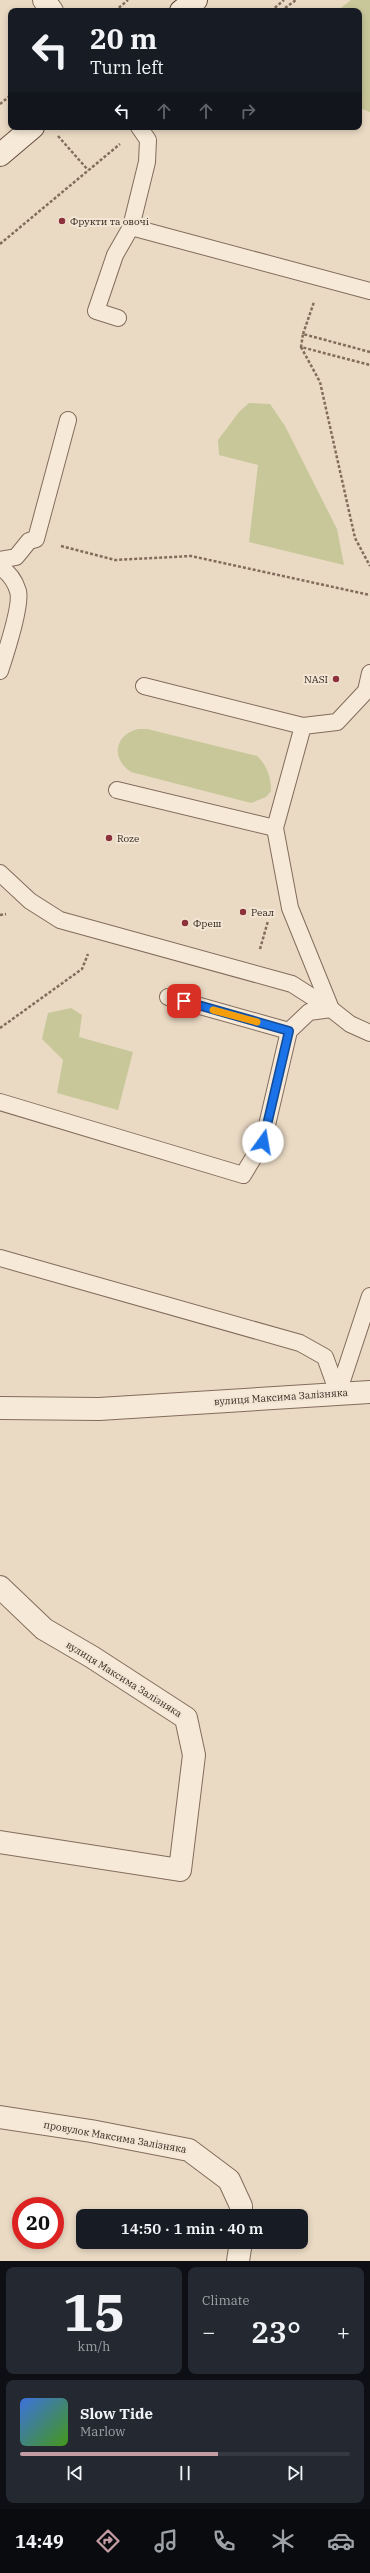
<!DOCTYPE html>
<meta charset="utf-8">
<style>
:root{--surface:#171b24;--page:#242831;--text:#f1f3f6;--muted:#9ea1a6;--line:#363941;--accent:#c49ca3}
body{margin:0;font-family:"IBM Plex Serif",serif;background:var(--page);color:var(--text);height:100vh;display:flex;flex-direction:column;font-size:15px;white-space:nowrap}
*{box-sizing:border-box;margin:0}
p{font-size:13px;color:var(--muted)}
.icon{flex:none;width:22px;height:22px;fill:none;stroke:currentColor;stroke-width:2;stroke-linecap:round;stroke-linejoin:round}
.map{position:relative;height:2261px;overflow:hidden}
.drawer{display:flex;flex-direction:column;gap:6px;padding:6px;background:#0d0f14;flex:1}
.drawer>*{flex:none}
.guide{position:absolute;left:8px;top:8px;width:354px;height:122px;border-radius:8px;box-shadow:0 2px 6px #0003;background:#171b24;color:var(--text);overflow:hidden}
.speed{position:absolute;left:12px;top:2197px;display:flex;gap:8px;font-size:20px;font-weight:700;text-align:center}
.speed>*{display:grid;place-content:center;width:52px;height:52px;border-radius:50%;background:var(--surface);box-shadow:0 2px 6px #0003;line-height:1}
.speed .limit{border:6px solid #d22;background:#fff;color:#111}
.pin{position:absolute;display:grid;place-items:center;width:34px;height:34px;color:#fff;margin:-17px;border-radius:8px;box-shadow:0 2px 6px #0006}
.me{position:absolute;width:44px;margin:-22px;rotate:13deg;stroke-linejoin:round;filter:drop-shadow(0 0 3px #0008)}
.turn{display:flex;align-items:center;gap:14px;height:84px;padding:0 16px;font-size:18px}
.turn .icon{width:52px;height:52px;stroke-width:2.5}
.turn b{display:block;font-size:28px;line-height:34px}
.lanes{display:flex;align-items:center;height:38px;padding:0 16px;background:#0003;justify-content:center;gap:20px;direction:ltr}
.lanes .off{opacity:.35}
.big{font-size:30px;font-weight:600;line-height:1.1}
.drawer .widget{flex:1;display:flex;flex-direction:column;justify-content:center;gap:6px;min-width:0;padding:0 14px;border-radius:8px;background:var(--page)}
.drawer .dial{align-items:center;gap:0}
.dial b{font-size:52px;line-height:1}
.song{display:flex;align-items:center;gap:12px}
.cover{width:48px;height:48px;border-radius:6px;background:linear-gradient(135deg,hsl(220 70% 55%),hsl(100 70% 35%))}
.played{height:4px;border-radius:2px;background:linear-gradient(90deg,var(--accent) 60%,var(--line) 60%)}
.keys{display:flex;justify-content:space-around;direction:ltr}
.heat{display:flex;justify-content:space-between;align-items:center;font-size:22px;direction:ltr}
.drawer .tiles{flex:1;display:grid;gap:6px;grid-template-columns:1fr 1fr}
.widget:last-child{grid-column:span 2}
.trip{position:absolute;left:76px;top:2209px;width:232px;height:40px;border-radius:8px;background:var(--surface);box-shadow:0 2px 6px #0003;font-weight:600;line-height:40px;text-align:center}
.menu{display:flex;height:64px;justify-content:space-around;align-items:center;background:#090b0e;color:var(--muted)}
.menu .icon{width:28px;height:28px}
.menu .current{color:var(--accent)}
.menu b{font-size:18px;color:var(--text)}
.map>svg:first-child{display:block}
.green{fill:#c7c799}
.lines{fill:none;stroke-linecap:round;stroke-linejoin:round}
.service-casing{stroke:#836c5c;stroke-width:18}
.minor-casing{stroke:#836c5c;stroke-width:24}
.secondary-casing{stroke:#654e3f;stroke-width:24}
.path{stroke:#836c5c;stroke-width:2.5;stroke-dasharray:3 2;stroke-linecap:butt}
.service{stroke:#f6e9d7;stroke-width:16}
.minor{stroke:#f6e9d7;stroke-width:22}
.secondary{stroke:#f6e9d7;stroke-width:22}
.route-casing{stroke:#114b97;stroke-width:10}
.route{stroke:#1a73e8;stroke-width:7}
.slow{stroke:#f59e0b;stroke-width:7}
.poi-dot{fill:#8d323d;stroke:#f2e5d3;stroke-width:1.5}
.labels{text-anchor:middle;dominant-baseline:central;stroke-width:4;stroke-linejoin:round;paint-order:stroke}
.poi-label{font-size:10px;fill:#34271f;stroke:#f2e5d3;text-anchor:start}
.street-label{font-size:10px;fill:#34271f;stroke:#f2e5d3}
</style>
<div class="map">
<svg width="370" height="2261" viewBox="0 0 370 2261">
<rect width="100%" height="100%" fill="#eadac4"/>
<g class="green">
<path d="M351 0H370V112L359 108V11H337Z"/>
<path d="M249 403 270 404 285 426 337 529 344 565 249 542 258 465 219 455 218 440 239 412Z"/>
<path d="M138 729H147L257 756C267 765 271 778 271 791L266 797 251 803 131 772C111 759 114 735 138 729Z"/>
<path d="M71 1008 82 1015 79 1037 133 1052 118 1110 57 1093 63 1060 42 1039 48 1013Z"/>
</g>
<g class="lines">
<g class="service-casing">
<g id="service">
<path d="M139 127 148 140 147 162 131 227 370 291"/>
<path d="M118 318 96 311 115 255 131 227"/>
<path d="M0 560 16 557 29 541 36 539 68 420"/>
<path d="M0 567C8 572 15 581 18 591 22 605 5 656 0 671"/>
<path d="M370 673 366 691 337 722 303 726 275 828 290 908 331 1009 350 1024 370 1033"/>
<path d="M144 686 303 726"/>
<path d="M117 790 275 828"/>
<path d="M0 873 30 901 60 920 292 984 331 1009"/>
<path d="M168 997 289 1031"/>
<path d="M0 1102 243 1175 263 1142 289 1031 309 1012 331 1009"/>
<path d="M0 1258 300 1343 325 1357 338 1393"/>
<path d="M338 1393 370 1296"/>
</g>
</g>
<g class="minor-casing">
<g id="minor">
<path d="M44 0 52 11"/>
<path d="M0 1408 99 1409 370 1392"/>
<path d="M0 1587 44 1629 92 1657 186 1718 194 1755 180 1870 0 1842"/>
<path d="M0 2117 91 2131 189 2150 229 2180 241 2206V2216"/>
<path d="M238 2261 241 2242"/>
</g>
</g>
<g class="secondary-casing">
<g id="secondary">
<path d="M181 11 196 0"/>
<path d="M0 155 33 127"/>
</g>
</g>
<g class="path">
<path d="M115 11 128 0"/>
<path d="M271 11 284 0"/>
<path d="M281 11 296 0"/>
<path d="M0 104 11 95"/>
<path d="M58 136 88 170"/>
<path d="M0 244 120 144"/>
<path d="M303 334 314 302"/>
<path d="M301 347 320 382 355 538 370 566"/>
<path d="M370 352 303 334 301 347 370 365"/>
<path d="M61 546 115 560 191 556 370 595"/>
<path d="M0 915 6 914"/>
<path d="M260 949 268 921"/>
<path d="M0 1028 82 969 88 954"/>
</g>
<use href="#service" class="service"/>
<use href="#minor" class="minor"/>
<use href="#secondary" class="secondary"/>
</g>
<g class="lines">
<g class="route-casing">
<path id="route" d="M184 1001 289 1031 263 1142"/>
</g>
<use href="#route" class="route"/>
<path class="slow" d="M213 1010 257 1022"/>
</g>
<g class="poi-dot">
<circle cx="62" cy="221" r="4"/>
<circle cx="336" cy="679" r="4"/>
<circle cx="109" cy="838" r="4"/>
<circle cx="243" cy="912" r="4"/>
<circle cx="185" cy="923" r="4"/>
</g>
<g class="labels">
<g class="poi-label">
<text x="70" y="221">Фрукти та овочі</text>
<text x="328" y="679" text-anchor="end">NASI</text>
<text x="117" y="838">Roze</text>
<text x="251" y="912">Реал</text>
<text x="193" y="923">Фреш</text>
</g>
<g class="street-label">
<text transform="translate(281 1397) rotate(-4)">вулиця Максима Залізняка</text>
<text transform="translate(124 1679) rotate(32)">вулиця Максима Залізняка</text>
<text transform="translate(115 2137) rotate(10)">провулок Максима Залізняка</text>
</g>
</g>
</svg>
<div class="speed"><div class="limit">20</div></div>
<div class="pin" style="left:184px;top:1001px;background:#d93025"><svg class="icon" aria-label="arrive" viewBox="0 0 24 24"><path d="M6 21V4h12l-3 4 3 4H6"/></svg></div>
<svg class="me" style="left:263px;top:1142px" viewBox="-20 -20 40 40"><circle r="19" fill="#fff"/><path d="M0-13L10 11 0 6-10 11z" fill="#1a73e8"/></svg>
<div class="trip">14:50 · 1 min · 40 m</div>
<div class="guide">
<div class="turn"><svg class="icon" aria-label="left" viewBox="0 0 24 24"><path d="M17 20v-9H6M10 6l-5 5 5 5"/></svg><div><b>20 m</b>Turn left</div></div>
<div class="lanes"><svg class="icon" aria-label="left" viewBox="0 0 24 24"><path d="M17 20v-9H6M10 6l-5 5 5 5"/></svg><svg class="icon off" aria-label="ahead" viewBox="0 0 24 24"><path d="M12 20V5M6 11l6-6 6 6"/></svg><svg class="icon off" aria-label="ahead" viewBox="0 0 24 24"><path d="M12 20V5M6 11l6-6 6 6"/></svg><svg class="icon off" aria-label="right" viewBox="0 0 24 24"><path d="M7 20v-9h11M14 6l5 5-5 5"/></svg></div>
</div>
</div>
<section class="drawer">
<div class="tiles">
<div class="widget dial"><b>15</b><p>km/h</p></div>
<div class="widget"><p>Climate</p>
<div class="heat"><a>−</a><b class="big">23°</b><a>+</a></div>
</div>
<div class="widget">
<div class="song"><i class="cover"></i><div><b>Slow Tide</b><p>Marlow</p></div></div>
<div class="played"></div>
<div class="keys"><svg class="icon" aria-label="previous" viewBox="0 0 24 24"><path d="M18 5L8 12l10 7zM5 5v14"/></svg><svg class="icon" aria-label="pause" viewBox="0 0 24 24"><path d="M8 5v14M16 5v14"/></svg><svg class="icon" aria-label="next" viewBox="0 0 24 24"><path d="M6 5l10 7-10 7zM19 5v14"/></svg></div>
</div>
</div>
</section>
<nav class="menu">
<b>14:49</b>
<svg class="icon current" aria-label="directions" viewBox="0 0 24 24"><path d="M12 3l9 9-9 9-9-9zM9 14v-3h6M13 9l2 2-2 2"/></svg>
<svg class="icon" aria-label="music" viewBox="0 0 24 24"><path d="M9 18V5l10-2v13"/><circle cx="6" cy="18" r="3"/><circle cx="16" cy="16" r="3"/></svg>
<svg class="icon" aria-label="phone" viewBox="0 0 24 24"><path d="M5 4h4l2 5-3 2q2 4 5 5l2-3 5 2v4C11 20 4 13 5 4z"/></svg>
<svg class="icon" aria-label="climate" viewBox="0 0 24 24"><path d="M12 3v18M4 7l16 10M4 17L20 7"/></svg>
<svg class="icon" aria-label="car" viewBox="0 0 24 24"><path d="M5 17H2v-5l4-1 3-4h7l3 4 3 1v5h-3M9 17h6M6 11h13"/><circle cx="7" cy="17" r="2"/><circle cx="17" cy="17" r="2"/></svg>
</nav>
